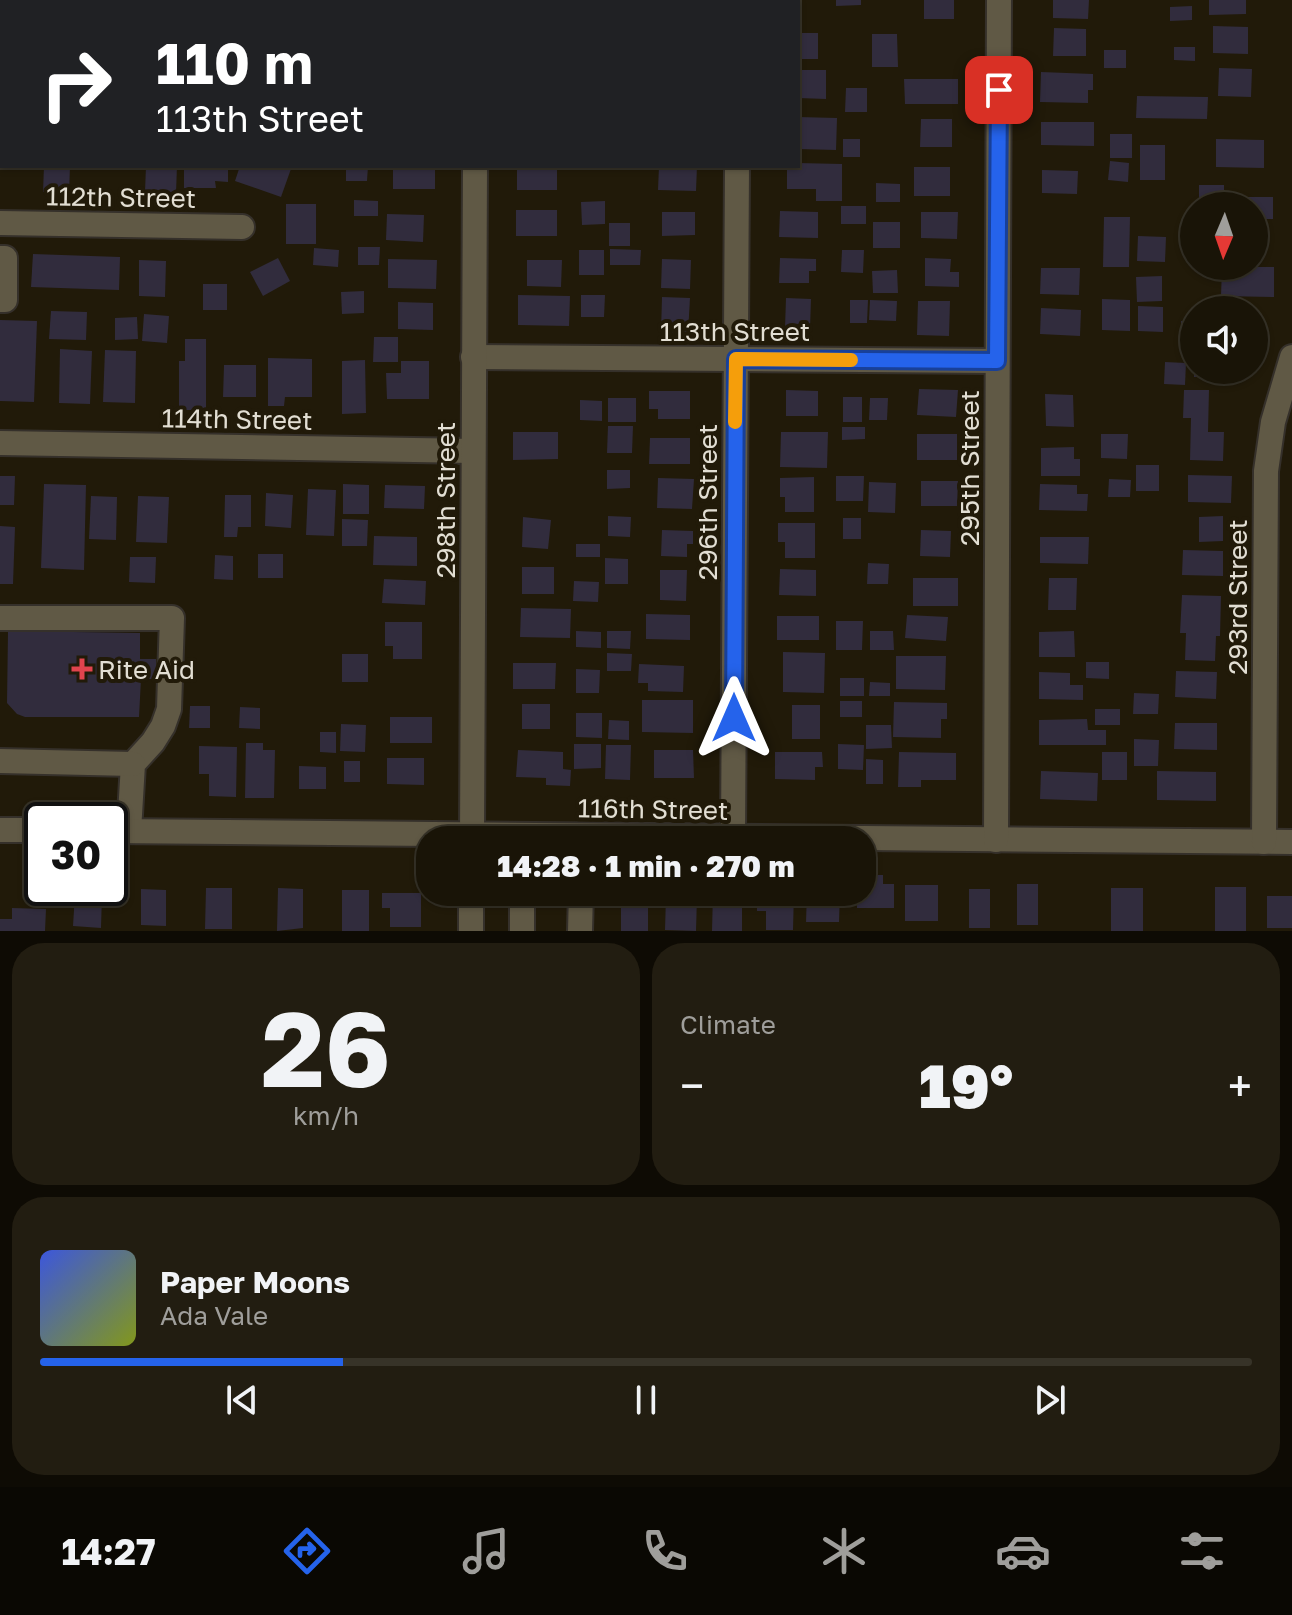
<!DOCTYPE html>
<meta charset="utf-8">
<style>
:root{--surface:#191407;--page:#221d11;--text:#f1f3f6;--muted:#9f9e9b;--line:#373328;--accent:#2563eb}
body{margin:0;font-family:"Golos Text",sans-serif;background:var(--page);color:var(--text);height:100vh;display:flex;flex-direction:column;font-size:30px;white-space:nowrap}
*{box-sizing:border-box;margin:0}
p{font-size:26px;color:var(--muted)}
.icon{flex:none;width:44px;height:44px;fill:none;stroke:currentColor;stroke-width:2;stroke-linecap:round;stroke-linejoin:round}
.map{position:relative;height:931px;overflow:hidden}
.sheet{display:flex;flex-direction:column;gap:12px;padding:12px;background:#0e0b04;flex:1}
.sheet>*{flex:none}
.banner{position:absolute;left:0px;top:0px;width:800px;height:168px;box-shadow:0 2px 6px #0004,0 0 0 2px var(--line);background:#202124;color:#fff;overflow:hidden}
.needle{width:52px;rotate:182deg}
.tools{position:absolute;left:1180px;top:192px;display:grid;gap:16px}
.tools a{display:grid;place-items:center;width:88px;height:88px;border-radius:50%;background:var(--surface);box-shadow:0 2px 6px #0004,0 0 0 2px var(--line);font-size:40px}
.speed{position:absolute;left:24px;top:802px;display:flex;gap:16px;font-size:40px;font-weight:700;text-align:center}
.speed>*{display:grid;place-content:center;width:104px;height:104px;border-radius:50%;background:var(--surface);box-shadow:0 2px 6px #0004,0 0 0 2px var(--line);line-height:1}
.speed .limit{border:4px solid #111;border-radius:12px;background:#fff;color:#111}
.pin{position:absolute;display:grid;place-items:center;width:68px;height:68px;color:#fff;margin:-34px;border-radius:16px;box-shadow:0 4px 12px #0006}
.me{position:absolute;width:88px;margin:-44px;rotate:0deg;stroke-linejoin:round;filter:drop-shadow(0 0 6px #0008)}
.turn{display:flex;align-items:center;gap:28px;height:168px;padding:0 24px;font-size:36px}
.turn .icon{width:104px;height:104px;stroke-width:2.5}
.turn b{display:block;font-size:56px;line-height:68px}
.big{font-size:60px;font-weight:800;line-height:1.1}
.sheet .card{flex:1;display:flex;flex-direction:column;justify-content:center;gap:12px;min-width:0;padding:0 28px;border-radius:32px;background:var(--page)}
.sheet .dial{align-items:center;gap:0}
.dial b{font-size:104px;line-height:1}
.song{display:flex;align-items:center;gap:24px}
.cover{width:96px;height:96px;border-radius:12px;background:linear-gradient(135deg,hsl(230 70% 55%),hsl(70 70% 35%))}
.played{height:8px;border-radius:4px;background:linear-gradient(90deg,var(--accent) 25%,var(--line) 25%)}
.keys{display:flex;justify-content:space-around;direction:ltr}
.heat{display:flex;justify-content:space-between;align-items:center;font-size:44px;direction:ltr}
.sheet .tiles{flex:1;display:grid;gap:12px;grid-template-columns:1fr 1fr}
.card:last-child{grid-column:span 2}
.trip{position:absolute;left:416px;top:826px;width:460px;height:80px;border-radius:32px;background:var(--surface);box-shadow:0 2px 6px #0004,0 0 0 2px var(--line);font-weight:800;line-height:80px;text-align:center}
.tabs{display:flex;height:128px;justify-content:space-around;align-items:center;background:#0a0803;color:var(--muted)}
.tabs .icon{width:56px;height:56px}
.tabs .on{color:var(--accent)}
.tabs b{font-size:36px;color:var(--text)}
.map>svg:first-child{display:block}
.building{fill:#312c3d}
.lines{fill:none;stroke-linecap:round;stroke-linejoin:round}
.minor-casing{stroke:#35302a;stroke-width:28}
.minor{stroke:#605945;stroke-width:24}
.route-casing{stroke:#184099;stroke-width:20}
.route{stroke:#2563eb;stroke-width:14}
.slow{stroke:#f59e0b;stroke-width:14}
.health-dot{fill:#e0444e;stroke:#211a09;stroke-width:3}
.labels{text-anchor:middle;dominant-baseline:central;stroke-width:8;stroke-linejoin:round;paint-order:stroke}
.street-label{font-size:26px;fill:#e2ded3;stroke:#211a09}
.poi-label{font-size:26px;fill:#e2ded3;stroke:#211a09;text-anchor:start}
</style>
<div class="map">
<svg width="1292" height="931" viewBox="0 0 1292 931">
<rect width="100%" height="100%" fill="#211a09"/>
<g class="building">
<path d="M836 0H861V5L836 6Z"/>
<rect x="924" y="0" width="30" height="19"/>
<path d="M1053 0H1089L1088 19 1053 18Z"/>
<path d="M1209 0H1246V14L1209 15Z"/>
<path d="M1192 6V20L1170 21V7Z"/>
<path d="M1213 26 1248 27V54L1213 53Z"/>
<path d="M1054 28 1086 29V56H1053Z"/>
<rect x="798" y="33" width="20" height="26"/>
<path d="M872 34H897L898 67H872Z"/>
<path d="M1174 47H1195V61L1174 60Z"/>
<rect x="1104" y="50" width="22" height="18"/>
<path d="M1219 68 1252 69 1251 97 1218 96Z"/>
<path d="M798 70H826V99L798 98Z"/>
<path d="M1041 72 1093 74V90H1088V103L1040 102Z"/>
<path d="M904 79H958V104H905Z"/>
<path d="M846 88H867V112H845Z"/>
<path d="M1137 96 1208 97 1207 119 1136 118Z"/>
<path d="M798 117 837 118 836 150 798 149Z"/>
<path d="M921 119H952V147H920Z"/>
<path d="M1041 122H1094V146L1041 145Z"/>
<rect x="1110" y="134" width="22" height="24"/>
<rect x="843" y="139" width="17" height="18"/>
<path d="M1216 139 1264 140V168L1216 167Z"/>
<rect x="1140" y="145" width="25" height="35"/>
<path d="M1110 161 1129 163 1128 182 1108 180Z"/>
<path d="M798 163 842 164V201H816V189H787V166H798Z"/>
<path d="M44 166H70L69 194 43 192Z"/>
<path d="M146 166H177L176 193 145 192Z"/>
<path d="M184 166H228V182L215 181 216 188H184Z"/>
<path d="M240 166H292L281 197 235 181Z"/>
<path d="M346 166H368L367 181H346Z"/>
<rect x="393" y="166" width="42" height="23"/>
<rect x="517" y="166" width="40" height="24"/>
<path d="M659 166H697L696 191 658 190Z"/>
<rect x="914" y="167" width="36" height="29"/>
<path d="M1042 170 1078 171 1077 194 1042 193Z"/>
<path d="M876 183 900 184V202H876Z"/>
<path d="M1199 185H1224V204L1199 203Z"/>
<path d="M1237 197H1273V219H1254V206H1237Z"/>
<path d="M354 200 378 201V216H354Z"/>
<path d="M605 201V224L582 225 581 202Z"/>
<rect x="286" y="204" width="30" height="40"/>
<rect x="841" y="206" width="25" height="18"/>
<rect x="516" y="210" width="41" height="26"/>
<path d="M780 211 818 212V238L779 237Z"/>
<path d="M662 212H695V235L662 236Z"/>
<path d="M921 212H958L957 239 921 238Z"/>
<path d="M387 214 424 215 423 242 386 240Z"/>
<path d="M1104 217H1130L1129 267H1103Z"/>
<rect x="873" y="222" width="27" height="26"/>
<rect x="609" y="223" width="21" height="23"/>
<rect x="1254" y="227" width="10" height="31"/>
<path d="M1138 236 1166 237 1165 262 1137 261Z"/>
<path d="M358 247H380L379 265H358Z"/>
<path d="M314 248 339 250 338 267 313 265Z"/>
<path d="M610 249 641 250 640 265H610Z"/>
<rect x="579" y="250" width="25" height="25"/>
<path d="M842 250H864L863 273 841 272Z"/>
<path d="M33 254 120 257 119 290 31 287Z"/>
<path d="M278 258 290 281 263 296 250 272Z"/>
<path d="M780 258 816 259V271H809V283H779Z"/>
<path d="M925 258 951 259 950 272H959V287L925 286Z"/>
<path d="M388 259 437 260 436 289 388 288Z"/>
<path d="M662 259 691 260 690 289 661 288Z"/>
<path d="M139 260 166 261 165 297 139 296Z"/>
<path d="M527 260H562L561 287 527 286Z"/>
<path d="M1222 267H1274V297L1221 296Z"/>
<path d="M1041 268H1080L1079 295 1040 294Z"/>
<path d="M897 270 898 293H873L872 271Z"/>
<path d="M1162 276V301L1137 302 1136 277Z"/>
<rect x="203" y="284" width="24" height="26"/>
<path d="M364 291V313L342 314 341 292Z"/>
<path d="M518 295 570 296 569 326 518 325Z"/>
<path d="M581 295H605L604 317H581Z"/>
<path d="M662 297 690 298 688 333 661 332Z"/>
<path d="M786 298 811 299 810 329 785 328Z"/>
<path d="M1102 299 1130 300V331L1102 330Z"/>
<path d="M850 300H868L867 323H850Z"/>
<path d="M870 300 897 301 896 321 869 320Z"/>
<path d="M918 301H950L949 336 917 335Z"/>
<path d="M398 302 433 303V330L398 329Z"/>
<path d="M1138 306 1163 307V332L1138 331Z"/>
<path d="M1041 308 1081 310 1080 336 1040 334Z"/>
<path d="M51 311 87 312 86 340 49 339Z"/>
<path d="M144 314 169 316 167 343 142 341Z"/>
<path d="M137 317 138 339 115 340V318Z"/>
<path d="M0 320 37 321 34 402 0 401Z"/>
<rect x="1181" y="321" width="13" height="14"/>
<path d="M374 337H398V362H373Z"/>
<path d="M185 339H206V410H179V361H185Z"/>
<path d="M60 349 92 351 90 404 59 403Z"/>
<path d="M105 350 136 351 135 403 103 402Z"/>
<path d="M268 358 312 359V397H285L284 406H268Z"/>
<path d="M365 360 366 413 342 414V361Z"/>
<path d="M401 361H429V399H387L386 373H401Z"/>
<path d="M1165 362 1186 363 1185 385 1164 384Z"/>
<path d="M224 365H256V397H223Z"/>
<rect x="1194" y="370" width="42" height="7"/>
<path d="M919 389 958 390 956 417 917 415Z"/>
<path d="M786 390 818 391V416H786Z"/>
<path d="M1184 390H1209L1208 432H1224L1223 461 1190 460 1191 418H1183Z"/>
<path d="M649 391H690V419H658V409H649Z"/>
<path d="M1045 394 1073 395 1074 427 1046 426Z"/>
<rect x="843" y="397" width="19" height="25"/>
<rect x="608" y="398" width="28" height="24"/>
<path d="M870 398H888L887 420H869Z"/>
<path d="M580 400 602 401V421L580 420Z"/>
<path d="M608 426H633L632 453H607Z"/>
<path d="M842 427H865V439L842 440Z"/>
<path d="M513 432H558V459L513 460Z"/>
<path d="M781 432H828L827 468 780 467Z"/>
<rect x="917" y="434" width="40" height="26"/>
<path d="M1101 434H1128L1127 459 1101 458Z"/>
<path d="M650 438H690V464H649Z"/>
<path d="M1074 447V459H1080V476H1041V448Z"/>
<rect x="1136" y="465" width="23" height="26"/>
<path d="M607 470H630V488L607 489Z"/>
<path d="M1188 475 1232 476 1231 503 1188 502Z"/>
<path d="M0 476H15L14 505H0Z"/>
<path d="M836 476H864L863 501H836Z"/>
<path d="M814 477V512H785V497H780V478Z"/>
<path d="M658 478 694 479 692 509 657 508Z"/>
<path d="M1109 479 1131 480 1130 497H1108Z"/>
<path d="M921 481H958L957 506H921Z"/>
<path d="M869 482 896 483 895 513 868 512Z"/>
<path d="M44 484 86 485 84 570 41 568Z"/>
<path d="M343 484 369 485V514H343Z"/>
<path d="M1040 484 1077 485V494H1088L1087 511 1039 510Z"/>
<path d="M385 485 425 486 424 509 384 508Z"/>
<path d="M308 489 336 490 334 536 306 535Z"/>
<path d="M266 493 293 495 291 528 265 526Z"/>
<path d="M225 495H251V527H238L237 537H224Z"/>
<path d="M91 496 117 497 116 540 89 539Z"/>
<path d="M138 496 169 497 167 543 136 542Z"/>
<path d="M608 516 631 517 630 537 608 536Z"/>
<path d="M1223 516V541L1199 542V517Z"/>
<path d="M523 517 551 520 548 549 522 547Z"/>
<rect x="843" y="518" width="18" height="21"/>
<path d="M342 519 368 520 367 546H342Z"/>
<path d="M778 523H815V558H785V542H778Z"/>
<path d="M0 526 15 527 13 584H0Z"/>
<path d="M662 530 693 531V544H687V557L661 556Z"/>
<path d="M921 530 951 531 950 557 920 556Z"/>
<path d="M374 536 417 537V566L373 565Z"/>
<path d="M1040 537H1089L1088 564 1040 563Z"/>
<rect x="576" y="544" width="24" height="13"/>
<path d="M1183 550 1223 551V576L1182 575Z"/>
<rect x="258" y="554" width="25" height="24"/>
<path d="M215 555 233 556V580L214 579Z"/>
<path d="M130 557H156L155 583 129 582Z"/>
<path d="M605 558 628 559V584H605Z"/>
<path d="M868 563 889 564 888 584H867Z"/>
<rect x="522" y="567" width="32" height="27"/>
<path d="M780 569 816 570V596L779 595Z"/>
<path d="M660 570H687L686 601 660 600Z"/>
<rect x="913" y="578" width="45" height="28"/>
<path d="M1049 578H1077L1076 610H1048Z"/>
<path d="M384 579 426 581 425 605 382 603Z"/>
<path d="M574 581 599 582 598 602 573 601Z"/>
<path d="M1182 595 1221 596 1220 636H1216L1215 661 1185 660 1186 633H1180Z"/>
<path d="M521 608 571 609 570 638 520 637Z"/>
<path d="M646 614 690 615V640L646 639Z"/>
<path d="M907 615 948 617 946 641 905 638Z"/>
<rect x="777" y="616" width="42" height="24"/>
<path d="M836 621H863L862 650H836Z"/>
<path d="M385 622H422V659H393V646H385Z"/>
<path d="M8 631 140 633V659H156V679H141L139 717H25L17 714 7 703Z"/>
<path d="M576 631 601 632V648L576 647Z"/>
<path d="M607 631H631L630 649 607 648Z"/>
<path d="M870 631H893L894 650H870Z"/>
<path d="M1074 631 1075 657H1039V632Z"/>
<path d="M783 652 825 653 824 693 783 692Z"/>
<path d="M607 653 632 654 631 671H607Z"/>
<rect x="342" y="654" width="26" height="28"/>
<path d="M896 656H946L945 690 896 689Z"/>
<path d="M1086 662H1109V679L1086 678Z"/>
<path d="M513 663H556L555 689H513Z"/>
<path d="M639 664 684 666 683 692 648 691V683H638Z"/>
<path d="M576 669 600 670 599 693H576Z"/>
<path d="M1176 671 1217 672 1216 699 1175 697Z"/>
<path d="M1039 672 1070 673V685H1083V700L1039 699Z"/>
<rect x="840" y="678" width="24" height="18"/>
<path d="M870 682 890 683V696H869Z"/>
<path d="M1134 693 1159 694 1158 714H1133Z"/>
<path d="M642 700H693V733L642 732Z"/>
<rect x="840" y="701" width="22" height="16"/>
<path d="M894 702 947 703V719H941V738L893 737Z"/>
<rect x="522" y="704" width="28" height="25"/>
<rect x="792" y="705" width="28" height="34"/>
<path d="M190 706H210V728H189Z"/>
<path d="M240 707 260 708V729L239 728Z"/>
<rect x="1095" y="709" width="25" height="16"/>
<path d="M576 713H602V738L576 737Z"/>
<rect x="390" y="717" width="42" height="26"/>
<path d="M1087 719 1088 730H1106V745H1039V720Z"/>
<path d="M609 720 629 721V740L608 739Z"/>
<path d="M1175 723H1217V750L1174 749Z"/>
<path d="M341 724 366 725 365 752 340 751Z"/>
<path d="M866 725H891L892 748 866 749Z"/>
<path d="M320 732H336V753L320 752Z"/>
<path d="M1134 739 1159 740 1158 766H1134Z"/>
<path d="M246 743H263V750H275L274 798H245Z"/>
<path d="M574 744H601V768L574 769Z"/>
<path d="M838 744 864 745 863 770 838 769Z"/>
<path d="M606 745H631L630 780 605 779Z"/>
<path d="M199 746 237 747 236 797 209 796V774H199Z"/>
<path d="M518 750 563 752V769L571 770 570 786 546 785V778L516 777Z"/>
<path d="M654 750H693L694 778H654Z"/>
<path d="M775 752H822L823 767H815V780L775 779Z"/>
<path d="M899 752 956 753V780H921V787H898Z"/>
<rect x="1102" y="752" width="25" height="28"/>
<path d="M387 758H424V785L387 784Z"/>
<path d="M866 759 883 760V784H866Z"/>
<rect x="344" y="761" width="16" height="21"/>
<path d="M299 766 326 767V789H299Z"/>
<path d="M1041 771 1098 773 1097 801 1040 799Z"/>
<path d="M1157 771 1216 772V801L1157 800Z"/>
<path d="M862 875H883V884H894V908H857V892H862Z"/>
<rect x="1017" y="884" width="21" height="41"/>
<rect x="905" y="885" width="33" height="36"/>
<rect x="1215" y="887" width="31" height="44"/>
<path d="M206 888H232V929H205Z"/>
<path d="M278 888 303 889V928L277 931Z"/>
<rect x="1111" y="888" width="32" height="43"/>
<path d="M141 889 166 890V926L141 925Z"/>
<rect x="969" y="889" width="21" height="39"/>
<rect x="342" y="890" width="27" height="41"/>
<path d="M713 892 742 894V931H712Z"/>
<path d="M757 892H794L793 930H766V911H757Z"/>
<path d="M807 892H840L839 922H806Z"/>
<path d="M75 893 102 895 101 928 73 926Z"/>
<path d="M382 893H421V927H390V908H382Z"/>
<path d="M666 896 697 897 696 931 665 930Z"/>
<rect x="1267" y="896" width="25" height="32"/>
<rect x="621" y="898" width="27" height="33"/>
<path d="M12 908 46 909 45 931H0V919H12Z"/>
</g>
<g class="lines">
<g class="minor-casing">
<g id="minor">
<path d="M126 2V0"/>
<path d="M476 2V0"/>
<path d="M738 2V0"/>
<path d="M0 86H2"/>
<path d="M0 223 242 227"/>
<path d="M0 258H5V300H0"/>
<path d="M473 357 997 361"/>
<path d="M0 443 473 451"/>
<path d="M0 618H172L169 709 163 726 153 742 133 764 129 831"/>
<path d="M0 761 133 764"/>
<path d="M0 830H42"/>
<path d="M110 831 1292 842"/>
<path d="M733 838 737 166"/>
<path d="M472 840 475 166"/>
<path d="M996 840 999 0"/>
<path d="M1264 842 1266 471 1273 422 1292 357"/>
<path d="M471 931V892"/>
<path d="M522 931V892"/>
<path d="M580 931 581 892"/>
</g>
</g>
<use href="#minor" class="minor"/>
</g>
<g class="lines">
<g class="route-casing">
<path id="route" d="M734 718 736 359 997 361 999 90"/>
</g>
<use href="#route" class="route"/>
<path class="slow" d="M735 422 736 359 851 360"/>
</g>
<path class="health-dot" d="M78 657h8v8h8v8h-8v8h-8v-8h-8v-8h8z"/>
<g class="labels">
<g class="street-label">
<text transform="translate(121 197) rotate(1)">112th Street</text>
<text x="735" y="331">113th Street</text>
<text transform="translate(237 419) rotate(1)">114th Street</text>
<text transform="translate(969 468) rotate(-90)">295th Street</text>
<text transform="translate(445 500) rotate(-90)">298th Street</text>
<text transform="translate(707 502) rotate(-90)">296th Street</text>
<text transform="translate(1237 597) rotate(-90)">293rd Street</text>
<text transform="translate(653 809) rotate(1)">116th Street</text>
</g>
<g class="poi-label">
<text x="98" y="669">Rite Aid</text>
</g>
</g>
</svg>
<div class="tools">
<a><svg class="needle" viewBox="-14 -14 28 28"><path d="M0-13l5 13h-10z" fill="#e53935"/><path d="M0 13l5-13h-10z" fill="#9f9e9b"/></svg></a>
<a><svg class="icon" aria-label="sound" viewBox="0 0 24 24"><path d="M4 9h4l5-4v14l-5-4H4zM17 9q2 3 0 6"/></svg></a>
</div>
<div class="speed"><div class="limit">30</div></div>
<div class="pin" style="left:999px;top:90px;background:#d93025"><svg class="icon" aria-label="arrive" viewBox="0 0 24 24"><path d="M6 21V4h12l-3 4 3 4H6"/></svg></div>
<svg class="me" style="left:734px;top:718px" viewBox="-20 -20 40 40"><path d="M0-17L14 15 0 8-14 15z" fill="#2563eb" stroke="#fff" stroke-width="4"/></svg>
<div class="trip">14:28 · 1 min · 270 m</div>
<div class="banner">
<div class="turn"><svg class="icon" aria-label="right" viewBox="0 0 24 24"><path d="M7 20v-9h11M14 6l5 5-5 5"/></svg><div><b>110 m</b>113th Street</div></div>
</div>
</div>
<section class="sheet">
<div class="tiles">
<div class="card dial"><b>26</b><p>km/h</p></div>
<div class="card"><p>Climate</p>
<div class="heat"><a>−</a><b class="big">19°</b><a>+</a></div>
</div>
<div class="card">
<div class="song"><i class="cover"></i><div><b>Paper Moons</b><p>Ada Vale</p></div></div>
<div class="played"></div>
<div class="keys"><svg class="icon" aria-label="previous" viewBox="0 0 24 24"><path d="M18 5L8 12l10 7zM5 5v14"/></svg><svg class="icon" aria-label="pause" viewBox="0 0 24 24"><path d="M8 5v14M16 5v14"/></svg><svg class="icon" aria-label="next" viewBox="0 0 24 24"><path d="M6 5l10 7-10 7zM19 5v14"/></svg></div>
</div>
</div>
</section>
<nav class="tabs">
<b>14:27</b>
<svg class="icon on" aria-label="directions" viewBox="0 0 24 24"><path d="M12 3l9 9-9 9-9-9zM9 14v-3h6M13 9l2 2-2 2"/></svg>
<svg class="icon" aria-label="music" viewBox="0 0 24 24"><path d="M9 18V5l10-2v13"/><circle cx="6" cy="18" r="3"/><circle cx="16" cy="16" r="3"/></svg>
<svg class="icon" aria-label="phone" viewBox="0 0 24 24"><path d="M5 4h4l2 5-3 2q2 4 5 5l2-3 5 2v4C11 20 4 13 5 4z"/></svg>
<svg class="icon" aria-label="climate" viewBox="0 0 24 24"><path d="M12 3v18M4 7l16 10M4 17L20 7"/></svg>
<svg class="icon" aria-label="car" viewBox="0 0 24 24"><path d="M5 17H2v-5l4-1 3-4h7l3 4 3 1v5h-3M9 17h6M6 11h13"/><circle cx="7" cy="17" r="2"/><circle cx="17" cy="17" r="2"/></svg>
<svg class="icon" aria-label="filters" viewBox="0 0 24 24"><path d="M4 7h16M4 17h16"/><circle cx="9" cy="7" r="2"/><circle cx="15" cy="17" r="2"/></svg>
</nav>
